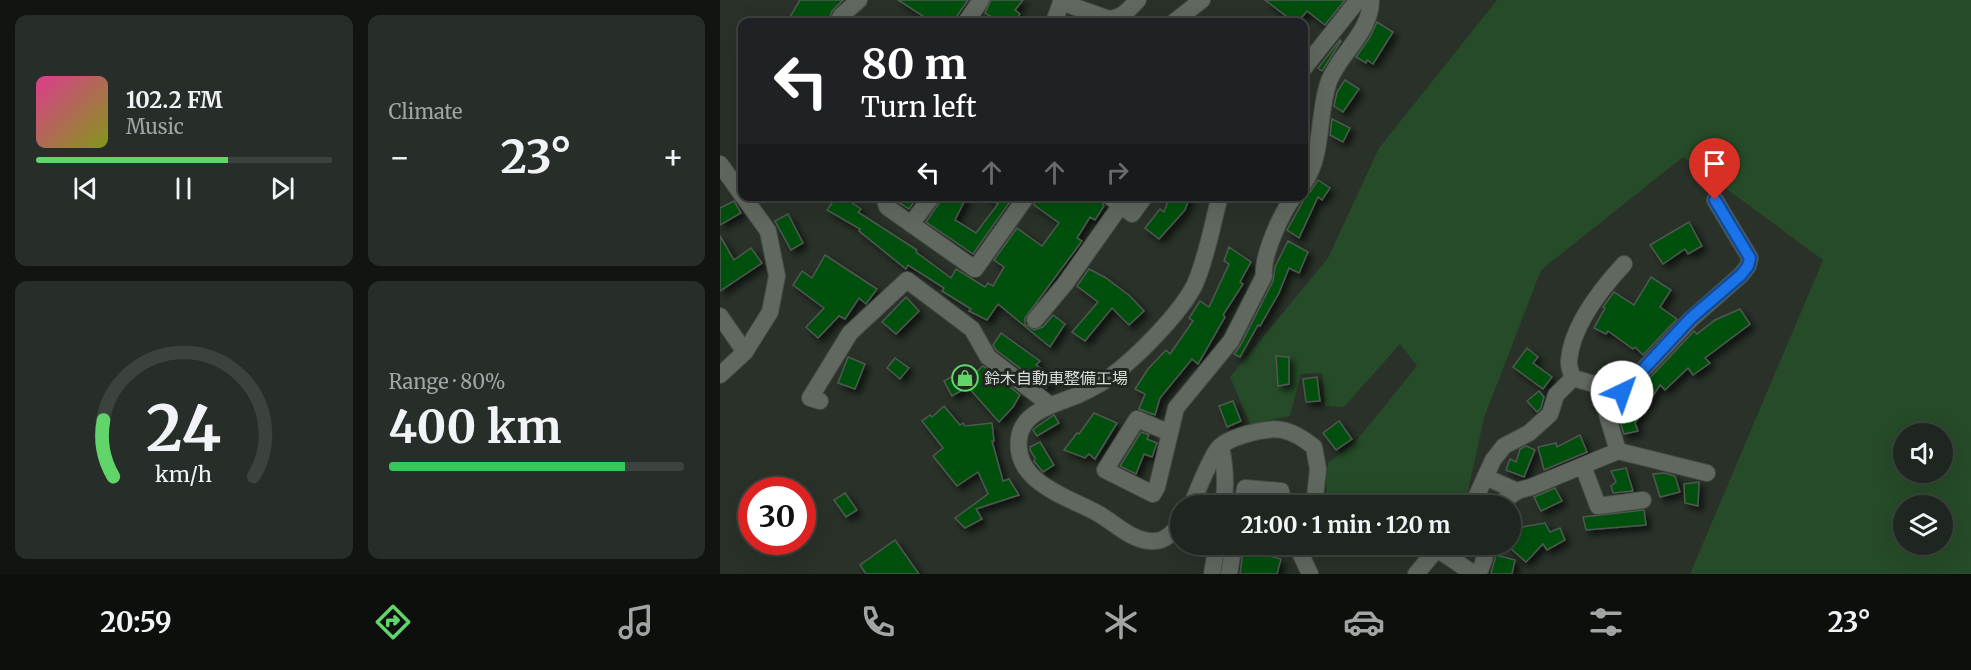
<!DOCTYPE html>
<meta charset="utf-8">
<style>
:root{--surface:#1f251f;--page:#272d28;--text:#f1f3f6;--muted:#a1a5a4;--line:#3c423d;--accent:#61d46a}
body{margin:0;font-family:Merriweather,"Noto Sans JP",serif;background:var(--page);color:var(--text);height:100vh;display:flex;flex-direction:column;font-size:22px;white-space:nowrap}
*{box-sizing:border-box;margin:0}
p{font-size:20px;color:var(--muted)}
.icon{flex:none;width:33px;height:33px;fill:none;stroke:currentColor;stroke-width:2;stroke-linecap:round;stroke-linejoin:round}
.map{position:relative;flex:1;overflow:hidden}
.details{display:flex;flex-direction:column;gap:15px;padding:15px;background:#111411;width:720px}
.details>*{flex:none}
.banner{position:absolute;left:18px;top:18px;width:570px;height:183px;border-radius:12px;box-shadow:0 6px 24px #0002,0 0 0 2px var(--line);background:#202124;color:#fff;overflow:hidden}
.controls{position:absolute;left:1173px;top:423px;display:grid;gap:12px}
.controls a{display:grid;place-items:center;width:60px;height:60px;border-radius:50%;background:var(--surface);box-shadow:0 6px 24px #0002,0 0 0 2px var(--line);font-size:30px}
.speed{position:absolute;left:18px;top:477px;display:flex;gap:12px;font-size:30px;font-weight:700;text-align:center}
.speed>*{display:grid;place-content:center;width:78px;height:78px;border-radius:50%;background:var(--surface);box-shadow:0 6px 24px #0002,0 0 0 2px var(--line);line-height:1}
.speed .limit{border:9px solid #d22;background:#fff;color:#111}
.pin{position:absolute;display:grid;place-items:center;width:51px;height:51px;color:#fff;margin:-62px -26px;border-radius:50% 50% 50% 0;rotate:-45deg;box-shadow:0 0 6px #0007}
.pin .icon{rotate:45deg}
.me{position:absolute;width:66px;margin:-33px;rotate:42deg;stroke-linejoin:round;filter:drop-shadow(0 0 4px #0008)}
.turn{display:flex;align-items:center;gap:21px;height:126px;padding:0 24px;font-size:27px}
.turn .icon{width:78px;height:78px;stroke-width:2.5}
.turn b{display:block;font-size:42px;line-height:51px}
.lanes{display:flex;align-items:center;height:57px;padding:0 24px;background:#0003;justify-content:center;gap:30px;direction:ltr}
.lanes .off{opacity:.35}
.big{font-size:45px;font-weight:700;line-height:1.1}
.details .tile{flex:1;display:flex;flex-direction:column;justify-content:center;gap:9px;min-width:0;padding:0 21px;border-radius:12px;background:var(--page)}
.details .dial{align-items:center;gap:0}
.dial svg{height:156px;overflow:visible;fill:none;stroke:var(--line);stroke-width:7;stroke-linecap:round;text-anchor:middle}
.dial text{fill:var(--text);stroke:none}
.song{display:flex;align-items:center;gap:18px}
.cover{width:72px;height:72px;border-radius:9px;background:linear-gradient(135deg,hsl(330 70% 55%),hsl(70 70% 35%))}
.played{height:6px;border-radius:3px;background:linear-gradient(90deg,var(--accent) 65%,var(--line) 65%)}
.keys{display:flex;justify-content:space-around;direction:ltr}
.heat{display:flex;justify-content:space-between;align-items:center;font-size:33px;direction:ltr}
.charge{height:9px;border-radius:4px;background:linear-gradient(90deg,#34c759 80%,var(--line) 0)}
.details .tiles{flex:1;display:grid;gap:15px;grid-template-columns:repeat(2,1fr)}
.trip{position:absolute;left:450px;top:495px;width:351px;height:60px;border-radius:30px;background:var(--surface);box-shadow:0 6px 24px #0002,0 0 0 2px var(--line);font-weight:700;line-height:60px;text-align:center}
.menu{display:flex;height:96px;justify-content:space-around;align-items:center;background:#0c0f0c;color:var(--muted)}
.menu .icon{width:42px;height:42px}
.menu .selected{color:var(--accent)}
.menu b{font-size:27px;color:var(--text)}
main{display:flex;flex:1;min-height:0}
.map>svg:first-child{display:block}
.green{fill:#264b28;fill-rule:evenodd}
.building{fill:#015011;stroke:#505850;stroke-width:1.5;filter:url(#shadow)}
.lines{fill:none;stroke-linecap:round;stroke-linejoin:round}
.minor-casing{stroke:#464c46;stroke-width:18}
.tertiary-casing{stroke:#464c46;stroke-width:18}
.minor{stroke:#606860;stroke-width:16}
.tertiary{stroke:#606860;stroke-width:16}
.route-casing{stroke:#114b97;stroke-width:15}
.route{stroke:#1a73e8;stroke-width:10}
.labels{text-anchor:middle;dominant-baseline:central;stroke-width:6;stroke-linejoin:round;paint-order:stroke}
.poi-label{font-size:16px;fill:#dadfda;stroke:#202720;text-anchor:start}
</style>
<main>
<section class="details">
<div class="tiles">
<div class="tile">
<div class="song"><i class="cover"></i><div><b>102.2 FM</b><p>Music</p></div></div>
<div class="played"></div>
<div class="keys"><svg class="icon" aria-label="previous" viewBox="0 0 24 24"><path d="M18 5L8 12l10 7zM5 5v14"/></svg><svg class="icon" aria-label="pause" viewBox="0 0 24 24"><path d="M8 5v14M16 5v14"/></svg><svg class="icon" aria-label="next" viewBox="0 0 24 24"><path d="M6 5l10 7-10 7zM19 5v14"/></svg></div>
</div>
<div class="tile"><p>Climate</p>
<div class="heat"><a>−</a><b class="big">23°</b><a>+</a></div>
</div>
<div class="tile dial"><svg viewBox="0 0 100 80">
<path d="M14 69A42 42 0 1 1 86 69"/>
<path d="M14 69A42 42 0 0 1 9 40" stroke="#61d46a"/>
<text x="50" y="56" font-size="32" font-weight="700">24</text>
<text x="50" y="72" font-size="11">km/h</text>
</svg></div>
<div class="tile"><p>Range · 80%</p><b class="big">400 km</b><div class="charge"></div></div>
</div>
</section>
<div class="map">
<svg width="1251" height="574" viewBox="0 0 1251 574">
<defs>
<filter id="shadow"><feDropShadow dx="4.5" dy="4.5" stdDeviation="3" flood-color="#0009"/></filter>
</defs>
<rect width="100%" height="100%" fill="#293129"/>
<path class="green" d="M777 0H1251V574H970L1103 260 963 157 821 270 764 418 745 505 607 504 606 480 608 463 636 441 697 366 680 344 624 407 605 406 602 373 581 374 570 416 530 424 510 377 608 258 659 148ZM1184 434H1222V472H1184ZM1184 506H1222V544H1184Z"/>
<g class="building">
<path d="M80 0H123L112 11 108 22H67Z"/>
<path d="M178 0H248L233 22H212Z"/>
<path d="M271 0H303L295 10 300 14 294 22H280L265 13Z"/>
<path d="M545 0H625L605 25 587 11 578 22H574Z"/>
<path d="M657 22 673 32 653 64 647 60 646 63 636 57 650 37Z"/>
<path d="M620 40 621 41 602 71 598 68Z"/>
<path d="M625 80 639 89 623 112 614 106 617 92Z"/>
<path d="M612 119 630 128 623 142 610 135Z"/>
<path d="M598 180 610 188 602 200 598 197 579 238 567 230 583 201 584 193 590 192Z"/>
<path d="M117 196H122L141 209 138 212 197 250 196 252 231 278 236 269 265 287 268 283 273 286 284 267 274 260 297 228 322 246 339 223 314 205 317 196H379L384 206 375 220 370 217 357 238 362 241 305 318V324L314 330 323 327 333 315 345 324 330 347 278 304 267 320 249 311 251 309 222 291 224 288 188 265 186 269 139 231 140 229 107 210Z"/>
<path d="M182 196H198L189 209 178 202Z"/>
<path d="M222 196H247L235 220 256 233 278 204 265 196H294L253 254 206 222 220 202Z"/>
<path d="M450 196H470L465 210 439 239 425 228 440 209 444 212Z"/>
<path d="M14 201 21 213 0 225V208Z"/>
<path d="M68 214 83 243 71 250 55 221Z"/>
<path d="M969 222 982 246 968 254 965 249 943 264 930 245Z"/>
<path d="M0 236 14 260 31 248 42 263 0 291Z"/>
<path d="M568 241 588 252 579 273 569 268 559 293 540 326 538 325 520 357 514 354 520 346 553 281 555 267Z"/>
<path d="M509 247 531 262 520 282 523 284 503 315 505 317 478 364 472 359 440 398 435 415 419 409 425 394 415 389 428 369 446 350 450 354 473 321 469 318 480 301 489 307 509 264 504 261Z"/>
<path d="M105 255 157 289 146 304 139 298 125 319 119 316 98 338 86 327 104 308 73 285 82 271 92 278Z"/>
<path d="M369 269 386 278 410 296 424 311 409 325 392 308 365 341 352 332 378 302 357 286Z"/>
<path d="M931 277 951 290 940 307 957 319 923 355 915 347 913 349 888 331 886 334 874 328 885 308 883 307 894 292 914 305Z"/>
<path d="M186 297 199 311 176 334 162 322Z"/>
<path d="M1020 309 1030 324 985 358 990 363 973 375 968 368 945 390 940 385 915 423 918 431 904 434 898 415 908 401 974 331 977 334 995 320Z"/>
<path d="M281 333 320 361 316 365 334 377 326 388 276 350 273 345Z"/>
<path d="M807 348 818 357 813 363 832 377 823 389 793 367Z"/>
<path d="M556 356 569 357V384L558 386Z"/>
<path d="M128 357 145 364 135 389 118 383Z"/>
<path d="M175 358 189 368 180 379 167 368Z"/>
<path d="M251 366 255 373 263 366 300 395 293 407 279 422 248 387 232 396 224 381Z"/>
<path d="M597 377 600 401 586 402 583 379Z"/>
<path d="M819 391 824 397 821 408 817 412 807 401Z"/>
<path d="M513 401 521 421 507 427 499 406Z"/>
<path d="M224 406 240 425 243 423 245 426 272 423 274 441H272L283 481 289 479 299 495 256 509 262 519 245 528 235 518 268 494 258 472 237 486 213 456 223 448 202 421 210 415 212 417Z"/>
<path d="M374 413 397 423 375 459 369 454 365 458 344 450 357 433 359 434Z"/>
<path d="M334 415 339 423 317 436 313 430 315 428Z"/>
<path d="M619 421 632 439 616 450 603 433Z"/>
<path d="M421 432 429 435 427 439 437 443 432 457 424 454 416 474 400 466Z"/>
<path d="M860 435 867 452 824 470 818 447 836 443 837 447Z"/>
<path d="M320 442 334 465 323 472 314 461 315 458 310 450V447Z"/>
<path d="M806 446 815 450 804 477 786 470 790 459 796 462 800 449Z"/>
<path d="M906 468 913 491 893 493 891 486 896 482 891 471Z"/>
<path d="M944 473 955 476 960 492 940 497 933 474Z"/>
<path d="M979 482 978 506 965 503 964 484Z"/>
<path d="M835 488 842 501 821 511 814 497Z"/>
<path d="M125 493 137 510 126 517 114 500Z"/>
<path d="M924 510 926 525 866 530 863 517Z"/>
<path d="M825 523 830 532 840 528 845 540 827 550 823 544 806 562 790 548V529Z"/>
<path d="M175 540 199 574H146L140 565Z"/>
<path d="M524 544H552L549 556 561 559 557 574H520Z"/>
<path d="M776 555 795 560 792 574H771Z"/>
</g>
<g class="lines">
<g class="minor-casing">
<g id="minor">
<path d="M341 2 389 19C403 18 409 9 418 0"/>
<path d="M118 22 121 16 139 0"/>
<path d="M246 22 261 0"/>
<path d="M0 164 22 195"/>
<path d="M584 183C604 154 597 114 609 81 620 53 651 32 651 0"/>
<path d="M164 196 167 207 255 269 307 196"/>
<path d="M389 196 412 214 425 196"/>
<path d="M191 224 212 196"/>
<path d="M904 264C881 289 852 325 849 360 848 366 851 372 853 378L902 392 971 319 1021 275 1028 266 1030 258 995 200"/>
<path d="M0 316 25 352"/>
<path d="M315 320 345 284 401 205"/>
<path d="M0 375 25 352 50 312 57 276 48 231 23 196"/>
<path d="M878 385 898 451"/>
<path d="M100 401 90 398 130 333 187 280 252 329 268 357 330 405"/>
<path d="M450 433 417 419 385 470 433 494 437 487 456 408 511 341 544 276C542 255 561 214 574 196"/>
<path d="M501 446C505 466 507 485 503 506"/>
<path d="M863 466 878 506 923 500"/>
<path d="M765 477 797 491 811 487 898 451 987 473"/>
<path d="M522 506 525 488 561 491 564 506"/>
<path d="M752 506 773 460 784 446 809 433 830 414 836 395 853 378"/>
<path d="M777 506 797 491"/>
<path d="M576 544 590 574"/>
<path d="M492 574 497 544"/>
<path d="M509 574 514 544"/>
<path d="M696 574 717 549 754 574"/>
</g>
</g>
<g class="tertiary-casing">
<g id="tertiary">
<path d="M334 22 342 0"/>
<path d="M454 22 482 0"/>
<path d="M584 68 638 0"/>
<path d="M471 506C479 488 486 467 497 450 506 437 546 427 562 430 574 432 584 439 594 447L598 469 594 506"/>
<path d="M460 524C455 531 445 541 435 541 414 543 396 524 379 514 349 497 293 483 299 438 303 410 337 404 358 395 369 390 381 384 390 377 416 358 461 313 475 284 487 257 492 225 500 196"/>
<path d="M634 544H636"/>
<path d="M758 574C763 564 768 555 762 544"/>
</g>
</g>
<use href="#minor" class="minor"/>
<use href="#tertiary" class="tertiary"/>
</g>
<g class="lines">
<g class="route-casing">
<path id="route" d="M902 392 971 318 1021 275 1028 266 1030 258 995 200"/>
</g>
<use href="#route" class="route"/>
</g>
<defs>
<g id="shop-ring" transform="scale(1.35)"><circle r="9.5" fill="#202720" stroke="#61d46a" stroke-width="1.5"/><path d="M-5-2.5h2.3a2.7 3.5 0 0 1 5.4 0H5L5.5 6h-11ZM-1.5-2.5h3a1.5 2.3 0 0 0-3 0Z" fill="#61d46a"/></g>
</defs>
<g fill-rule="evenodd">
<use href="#shop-ring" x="245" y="378"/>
</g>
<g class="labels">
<g class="poi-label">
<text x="264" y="378">鈴木自動車整備工場</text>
</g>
</g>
</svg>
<div class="controls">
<a><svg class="icon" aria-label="sound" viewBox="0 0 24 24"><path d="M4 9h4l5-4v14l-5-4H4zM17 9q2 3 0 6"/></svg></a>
<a><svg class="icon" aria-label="layers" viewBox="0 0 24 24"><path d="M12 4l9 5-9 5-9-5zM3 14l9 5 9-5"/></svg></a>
</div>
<div class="speed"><div class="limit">30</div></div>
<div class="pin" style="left:995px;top:200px;background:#d93025"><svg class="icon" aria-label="arrive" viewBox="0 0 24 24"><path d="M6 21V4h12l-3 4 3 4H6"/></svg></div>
<svg class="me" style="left:902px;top:392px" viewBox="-20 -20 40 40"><circle r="19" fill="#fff"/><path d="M0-13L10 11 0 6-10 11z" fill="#1a73e8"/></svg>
<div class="trip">21:00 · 1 min · 120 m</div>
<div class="banner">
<div class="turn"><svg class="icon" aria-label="left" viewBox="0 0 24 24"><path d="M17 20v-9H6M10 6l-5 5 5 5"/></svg><div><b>80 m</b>Turn left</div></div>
<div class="lanes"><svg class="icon" aria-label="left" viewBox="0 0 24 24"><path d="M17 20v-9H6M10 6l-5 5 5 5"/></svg><svg class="icon off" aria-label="ahead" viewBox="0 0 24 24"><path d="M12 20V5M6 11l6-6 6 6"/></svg><svg class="icon off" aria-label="ahead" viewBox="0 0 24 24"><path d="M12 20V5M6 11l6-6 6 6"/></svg><svg class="icon off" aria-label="right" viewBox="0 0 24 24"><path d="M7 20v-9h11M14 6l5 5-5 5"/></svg></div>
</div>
</div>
</main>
<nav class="menu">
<b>20:59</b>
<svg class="icon selected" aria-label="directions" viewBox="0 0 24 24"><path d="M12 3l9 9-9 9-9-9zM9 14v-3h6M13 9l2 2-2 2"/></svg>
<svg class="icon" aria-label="music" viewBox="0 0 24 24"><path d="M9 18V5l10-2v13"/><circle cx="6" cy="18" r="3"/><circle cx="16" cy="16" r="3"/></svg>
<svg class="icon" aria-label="phone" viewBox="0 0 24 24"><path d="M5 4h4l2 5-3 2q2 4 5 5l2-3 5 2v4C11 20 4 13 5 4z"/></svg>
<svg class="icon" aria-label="climate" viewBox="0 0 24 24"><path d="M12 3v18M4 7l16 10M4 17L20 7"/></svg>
<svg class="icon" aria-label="car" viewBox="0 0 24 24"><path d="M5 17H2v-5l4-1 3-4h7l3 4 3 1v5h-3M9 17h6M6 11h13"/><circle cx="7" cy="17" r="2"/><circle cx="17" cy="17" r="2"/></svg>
<svg class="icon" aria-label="filters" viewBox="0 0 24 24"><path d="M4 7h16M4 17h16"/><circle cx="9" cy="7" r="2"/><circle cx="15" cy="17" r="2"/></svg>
<b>23°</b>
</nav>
